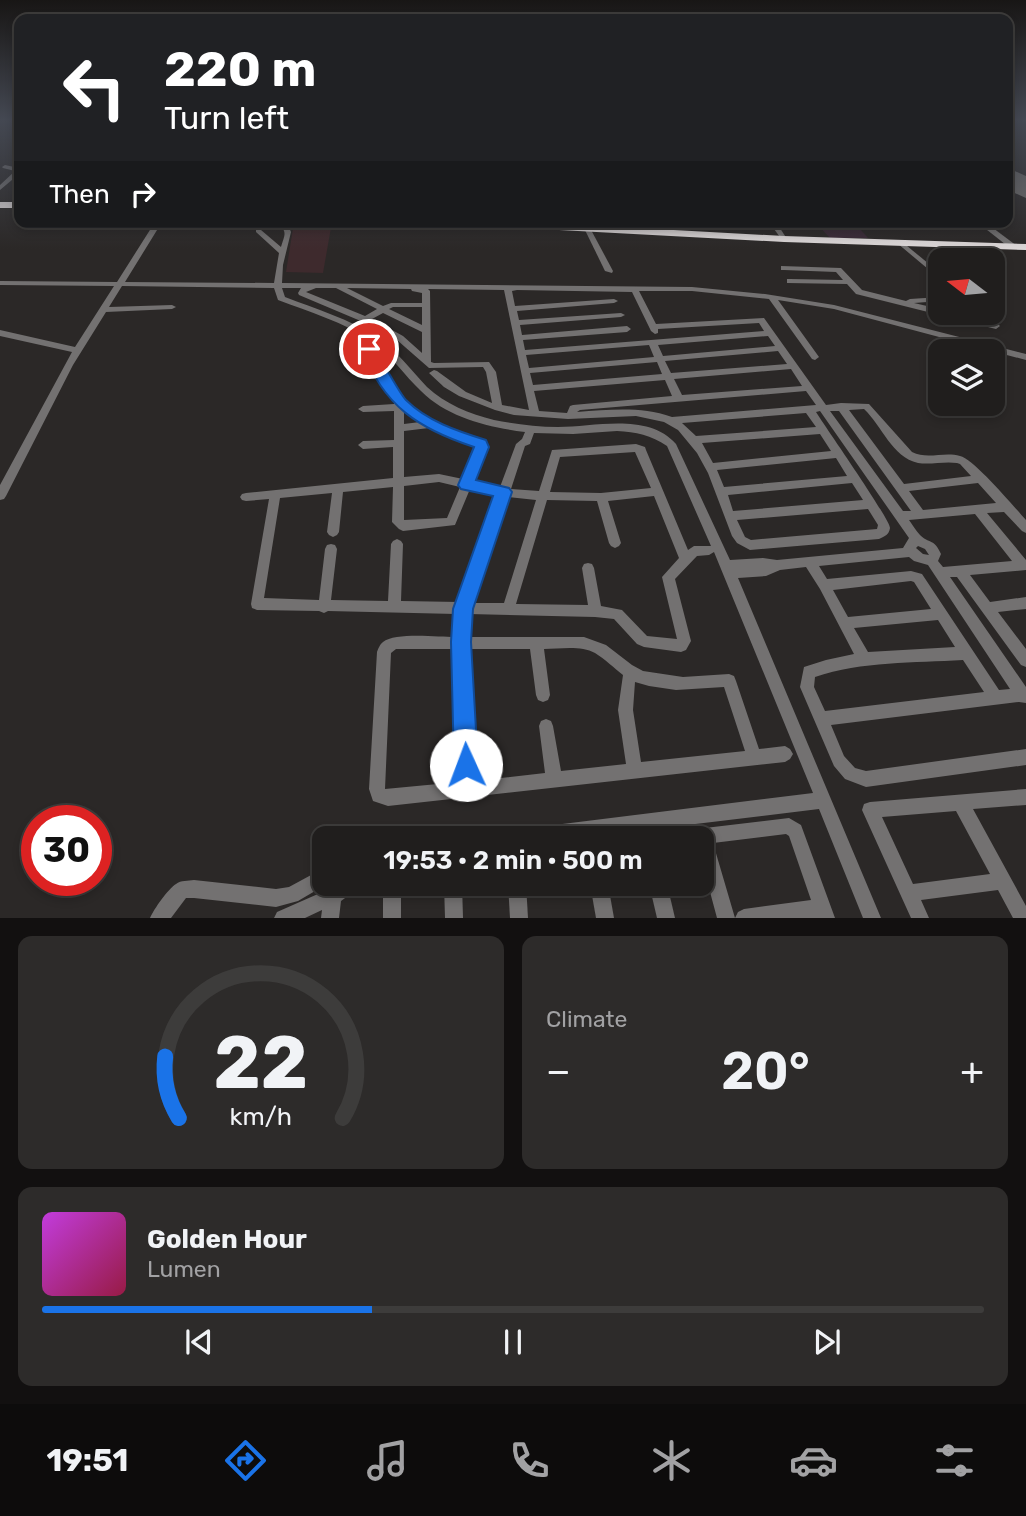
<!DOCTYPE html>
<meta charset="utf-8">
<style>
:root{--surface:#201e1d;--page:#2d2b2a;--text:#f1f3f6;--muted:#a2a2a4;--line:#3d3c3b;--accent:#1a73e8}
body{margin:0;font-family:Rubik,sans-serif;background:var(--page);color:var(--text);height:100vh;display:flex;flex-direction:column;font-size:26px;white-space:nowrap}
*{box-sizing:border-box;margin:0}
p{font-size:23px;color:var(--muted)}
.icon{flex:none;width:38px;height:38px;fill:none;stroke:currentColor;stroke-width:2;stroke-linecap:round;stroke-linejoin:round}
.map{position:relative;height:918px;overflow:hidden}
.sheet{display:flex;flex-direction:column;gap:18px;padding:18px;background:#121010;flex:1}
.sheet>*{flex:none}
.top-card{position:absolute;left:14px;top:14px;width:999px;height:214px;border-radius:14px;box-shadow:0 4px 10px #0003,0 0 0 2px var(--line);background:#202124;color:#fff;overflow:hidden}
.needle{width:46px;rotate:286deg}
.controls{position:absolute;left:928px;top:248px;display:grid;gap:14px}
.controls a{display:grid;place-items:center;width:77px;height:77px;border-radius:14px;background:var(--surface);box-shadow:0 4px 10px #0003,0 0 0 2px var(--line);font-size:35px}
.speed{position:absolute;left:21px;top:805px;display:flex;gap:14px;font-size:35px;font-weight:700;text-align:center}
.speed>*{display:grid;place-content:center;width:91px;height:91px;border-radius:50%;background:var(--surface);box-shadow:0 4px 10px #0003,0 0 0 2px var(--line);line-height:1}
.speed .limit{border:10px solid #d22;background:#fff;color:#111}
.pin{position:absolute;display:grid;place-items:center;width:60px;height:60px;color:#fff;margin:-30px;border:4px solid #fff;border-radius:50%;box-shadow:0 2px 7px #0007}
.me{position:absolute;width:77px;margin:-38px;rotate:358deg;stroke-linejoin:round;filter:drop-shadow(0 0 5px #0008)}
.turn{display:flex;align-items:center;gap:24px;height:147px;padding:0 35px;font-size:32px}
.turn .icon{width:91px;height:91px;stroke-width:2.5}
.turn b{display:block;font-size:49px;line-height:60px}
.then{display:flex;align-items:center;height:66px;padding:0 35px;background:#0003;gap:14px;font-size:26px}
.big{font-size:52px;font-weight:600;line-height:1.1}
.sheet .card{flex:1;display:flex;flex-direction:column;justify-content:center;gap:10px;min-width:0;padding:0 24px;border-radius:14px;background:var(--page)}
.sheet .dial{align-items:center;gap:0}
.dial svg{height:182px;overflow:visible;fill:none;stroke:var(--line);stroke-width:7;stroke-linecap:round;text-anchor:middle}
.dial text{fill:var(--text);stroke:none}
.song{display:flex;align-items:center;gap:21px}
.cover{width:84px;height:84px;border-radius:10px;background:linear-gradient(135deg,hsl(290 70% 55%),hsl(340 70% 35%))}
.played{height:7px;border-radius:4px;background:linear-gradient(90deg,var(--accent) 35%,var(--line) 35%)}
.keys{display:flex;justify-content:space-around;direction:ltr}
.heat{display:flex;justify-content:space-between;align-items:center;font-size:38px;direction:ltr}
.sheet .tiles{flex:1;display:grid;gap:18px;grid-template-columns:1fr 1fr}
.card:last-child{grid-column:span 2}
.trip{position:absolute;left:312px;top:826px;width:402px;height:70px;border-radius:14px;background:var(--surface);box-shadow:0 4px 10px #0003,0 0 0 2px var(--line);font-weight:600;line-height:70px;text-align:center}
.tabs{display:flex;height:112px;justify-content:space-around;align-items:center;background:#0d0c0c;color:var(--muted)}
.tabs .icon{width:49px;height:49px}
.tabs .on{color:var(--accent)}
.tabs b{font-size:32px;color:var(--text)}
.map>svg:first-child{display:block}
.education{fill:#3a2a36}
.medical{fill:#3e2a2d}
.lines{fill:none;stroke-linecap:round;stroke-linejoin:round}
.runway{fill:#706e6c;fill-rule:evenodd}
.minor{fill:#737171;fill-rule:evenodd}
.highway{fill:#dbd6d6;fill-rule:evenodd}
.route{fill:#1a73e8;stroke:#114b97;stroke-width:2}
</style>
<div class="map">
<svg width="1026" height="918" viewBox="0 0 1026 918">
<rect width="100%" height="100%" fill="#2b2827"/>
<path class="education" d="M815 222H854L868 238H830Z"/>
<path class="medical" d="M294 222H332L323 273 286 272Z"/>
<g class="lines">
<path class="runway" d="M1008 168 1026 176V198L1008 190Z"/>
<g class="minor">
<path d="M1023 120H1026V122L1023 121Z"/>
<path d="M5 165 19 168V174L0 190V185L15 171 3 168 2 167Z"/>
<path d="M155 222H162L125 282 274 283 279 253 256 232V222H262L261 230 281 247C285 233 288 232 276 222H284L288 225 291 232 283 265 282 283 692 287 765 294 834 305 1026 354V360L834 309 778 300 819 357 815 360 812 359 769 299 692 291H639L656 324 764 318 826 405 841 403 869 404 912 452C928 460 944 451 960 456 974 459 1014 507 1026 520V533L1022 531 1004 512 987 513 1026 560V570L970 575 990 602 1026 597V609L998 612 1026 649V667L1021 665 957 577H950L1026 687V703L1019 702 831 725 844 756 855 768 866 771 1026 749V765L866 787 845 779 834 766 800 687 804 667 826 660 854 654 820 589 806 567 780 570 766 576 738 578 881 918H863L819 809 579 838H506L508 832 514 830 813 793 714 552 709 555 697 556 675 579 691 641 686 650 681 652 644 647 637 644 614 619 595 617 469 614 468 637H584L606 645 632 665 643 671 683 677 729 674 734 676 736 681 759 749 785 746 790 749 793 754 790 759 785 762 388 806 373 801 369 789 377 652C378 649 380 644 383 642 395 632 438 637 455 637L456 614 328 611 324 613 319 611 257 610 252 608 251 604 269 499 246 501 242 500 240 497 242 494 246 493 393 478V447L363 449 358 445 363 441 394 440V411L363 412 358 409 363 406 394 404V401C382 385 372 369 365 350L369 347C377 352 380 366 385 375 393 388 403 399 414 409 425 417 436 424 448 429 462 435 477 434 487 447L473 481 500 487 516 444 522 439 525 432C488 427 448 418 421 391 404 375 391 355 372 341 343 322 310 312 278 300L274 288 122 286 109 307 172 305 176 307 172 309 106 312 73 365 6 496 4 499 0 500V485L72 352 0 336V330L75 347 114 286 0 285V281L117 282ZM282 288H301L298 293 299 295 382 330 397 340 429 368 483 367 486 372 492 403 466 392 437 371 434 370 429 373 444 387 459 396 495 410 514 415 568 419 636 416 664 422 678 430 697 453 708 473 732 536 737 543 750 550 879 539C885 536 889 535 890 528 890 519 826 428 816 412L820 411 909 538 903 548 777 560 763 558 730 560 676 444C648 412 595 427 558 427 536 427 515 424 494 420 470 414 445 404 427 387 411 370 397 351 378 338 350 319 316 309 285 297ZM316 288H336L377 309 365 316 306 292ZM347 288 411 289 412 291 422 293V303H391L383 306ZM428 289 504 290 529 410 502 405 496 372 489 362 434 363 431 362 430 291ZM517 290 632 292 651 331 655 334 658 333V329L759 323 764 331 525 350 523 340 627 332 631 329 627 326 522 335 520 325 621 317 625 315 621 313 519 320 517 311 614 303 618 301 614 299 515 306 512 291ZM393 307H422V325L389 309ZM383 313 422 332V353L403 336 372 319ZM768 336 775 346 663 356 658 345ZM649 345 654 357 529 368 526 355ZM778 351 787 364 671 373 665 361ZM657 362 662 374 533 385 530 373ZM791 369 802 386 682 395 674 379ZM665 380 672 396 573 405 570 406 567 413 539 411 534 391ZM806 391 816 405 672 417C640 406 610 410 577 412L580 410ZM864 409C882 426 892 457 918 463 931 465 944 461 957 463L960 464 971 476 904 484 849 410ZM404 410 420 422 404 424ZM830 411H839L911 511H903ZM806 413 816 427 696 436 682 423ZM429 428C444 435 463 438 477 448L463 479 439 474 404 477V431ZM617 431C636 432 651 435 667 446L711 546H694L688 550 646 450 645 447 636 444 552 450 539 491 511 489 525 446 530 444 534 433 573 434ZM820 434 831 451 713 463 702 443ZM635 452 651 488 601 493 550 492 560 457ZM836 458 847 476 724 487 717 470ZM439 482 460 487 447 518 404 520V486ZM852 483 863 500 733 511 728 495ZM978 483 996 503 923 510 909 491ZM393 487 392 522 399 529 403 531 455 525 470 489 498 495 459 602 401 601 403 544 401 541 397 539 393 541 391 544 388 601 331 600 337 549 335 545 331 544 327 545 325 549 319 600 264 598 280 498 332 493 327 532 329 535 333 537 337 535 339 532 343 492ZM654 496 679 558 662 577 677 639 647 636 622 610 601 606 594 568 592 564 588 563 584 564 582 568 588 605 516 604 547 500 597 501 609 543 611 546 615 548 619 546 621 543 608 501ZM508 497 536 500 504 603H472ZM868 509 878 525 877 529 751 540 745 537 737 520ZM975 514 1012 561 943 567 938 561 941 554C934 538 929 544 920 535 916 531 912 524 909 520ZM918 546 925 549 929 555 923 554 916 548ZM909 557 914 561 928 565 1010 689 999 690 922 574 911 571 827 579 819 566ZM911 581 914 582 931 609 848 617 833 590ZM938 620 955 647 868 652 854 628ZM396 649H455L459 782 385 789 391 653ZM468 649H530L536 695 538 700 543 702 548 700 550 695 544 649C559 649 581 645 595 653 605 659 614 668 623 675L618 710 626 764 561 771 553 726 551 721 546 719 541 721 539 726 545 773 474 781ZM963 660 984 692 825 711 814 687 815 677C862 661 914 663 963 660ZM635 682 649 686 676 690 724 687 745 751 641 762 633 710Z"/>
<path d="M769 222H776L787 239 786 240H782Z"/>
<path d="M977 222H985L1017 246 1010 248Z"/>
<path d="M587 226 590 228 613 271 612 273 605 271 584 228Z"/>
<path d="M897 241H901L940 273V279L897 243Z"/>
<path d="M781 266 841 268 862 290 906 301 910 299 940 297V301L914 303 940 309V313H956L986 321 978 313H987L1000 326 996 329 856 294 847 284 787 283V279H790L843 280 836 272 784 270H781Z"/>
<path d="M1026 789V805L973 809 1026 906V918H1013L998 890 921 900 929 918H911L862 810 864 804 870 802ZM956 811 990 874 913 884 882 817Z"/>
<path d="M789 818 801 825 835 918H735L738 912 744 909 811 900 789 836 786 834 713 843 735 918H717L702 862V838H680L682 832 688 830Z"/>
<path d="M324 868V884H327L298 901 276 907 194 898H186L171 918H150C154 909 168 889 176 884 181 880 188 881 194 880L276 889 289 887Z"/>
<path d="M336 884H359L356 890 341 901 339 918H321L322 910 305 918H274L277 912 327 890Z"/>
<rect x="383" y="884" width="18" height="34"/>
<path d="M444 884H462L463 918H445Z"/>
<path d="M508 884H526L528 918H510Z"/>
<path d="M590 884H608L614 918H596Z"/>
<path d="M649 884H667L675 918H657Z"/>
</g>
<g class="highway">
<rect x="0" y="202" width="19" height="6"/>
<path d="M462 222H529L784 236 1026 244V250L784 242 467 225Z"/>
</g>
</g>
<linearGradient id="sky" x2="0" y2="1"><stop stop-color="#181615"/><stop offset="0.48" stop-color="#444852"/><stop offset="1" stop-color="#444852" stop-opacity="0"/></linearGradient>
<rect width="1026" height="249" fill="url(#sky)"/>
<path class="route" d="M369 345C377 348 396 389 406 400 427 421 457 431 486 440L489 447 476 480 509 488 512 492 473 609 471 642 478 765 474 773 466 776 458 773 454 765 451 642 453 609 493 496 461 489 458 485 474 447C419 429 383 406 362 349Z"/>
</svg>
<div class="controls">
<a><svg class="needle" viewBox="-14 -14 28 28"><path d="M0-13l5 13h-10z" fill="#e53935"/><path d="M0 13l5-13h-10z" fill="#a2a2a4"/></svg></a>
<a><svg class="icon" aria-label="layers" viewBox="0 0 24 24"><path d="M12 4l9 5-9 5-9-5zM3 14l9 5 9-5"/></svg></a>
</div>
<div class="speed"><div class="limit">30</div></div>
<div class="pin" style="left:369px;top:349px;background:#d93025"><svg class="icon" aria-label="arrive" viewBox="0 0 24 24"><path d="M6 21V4h12l-3 4 3 4H6"/></svg></div>
<svg class="me" style="left:466px;top:765px" viewBox="-20 -20 40 40"><circle r="19" fill="#fff"/><path d="M0-13L10 11 0 6-10 11z" fill="#1a73e8"/></svg>
<div class="trip">19:53 · 2 min · 500 m</div>
<div class="top-card">
<div class="turn"><svg class="icon" aria-label="left" viewBox="0 0 24 24"><path d="M17 20v-9H6M10 6l-5 5 5 5"/></svg><div><b>220 m</b>Turn left</div></div>
<div class="then">Then<svg class="icon" aria-label="right" viewBox="0 0 24 24"><path d="M7 20v-9h11M14 6l5 5-5 5"/></svg></div>
</div>
</div>
<section class="sheet">
<div class="tiles">
<div class="card dial"><svg viewBox="0 0 100 80">
<path d="M14 69A42 42 0 1 1 86 69"/>
<path d="M14 69A42 42 0 0 1 8 42" stroke="#1a73e8"/>
<text x="50" y="56" font-size="32" font-weight="700">22</text>
<text x="50" y="72" font-size="11">km/h</text>
</svg></div>
<div class="card"><p>Climate</p>
<div class="heat"><a>−</a><b class="big">20°</b><a>+</a></div>
</div>
<div class="card">
<div class="song"><i class="cover"></i><div><b>Golden Hour</b><p>Lumen</p></div></div>
<div class="played"></div>
<div class="keys"><svg class="icon" aria-label="previous" viewBox="0 0 24 24"><path d="M18 5L8 12l10 7zM5 5v14"/></svg><svg class="icon" aria-label="pause" viewBox="0 0 24 24"><path d="M8 5v14M16 5v14"/></svg><svg class="icon" aria-label="next" viewBox="0 0 24 24"><path d="M6 5l10 7-10 7zM19 5v14"/></svg></div>
</div>
</div>
</section>
<nav class="tabs">
<b>19:51</b>
<svg class="icon on" aria-label="directions" viewBox="0 0 24 24"><path d="M12 3l9 9-9 9-9-9zM9 14v-3h6M13 9l2 2-2 2"/></svg>
<svg class="icon" aria-label="music" viewBox="0 0 24 24"><path d="M9 18V5l10-2v13"/><circle cx="6" cy="18" r="3"/><circle cx="16" cy="16" r="3"/></svg>
<svg class="icon" aria-label="phone" viewBox="0 0 24 24"><path d="M5 4h4l2 5-3 2q2 4 5 5l2-3 5 2v4C11 20 4 13 5 4z"/></svg>
<svg class="icon" aria-label="climate" viewBox="0 0 24 24"><path d="M12 3v18M4 7l16 10M4 17L20 7"/></svg>
<svg class="icon" aria-label="car" viewBox="0 0 24 24"><path d="M5 17H2v-5l4-1 3-4h7l3 4 3 1v5h-3M9 17h6M6 11h13"/><circle cx="7" cy="17" r="2"/><circle cx="17" cy="17" r="2"/></svg>
<svg class="icon" aria-label="filters" viewBox="0 0 24 24"><path d="M4 7h16M4 17h16"/><circle cx="9" cy="7" r="2"/><circle cx="15" cy="17" r="2"/></svg>
</nav>
